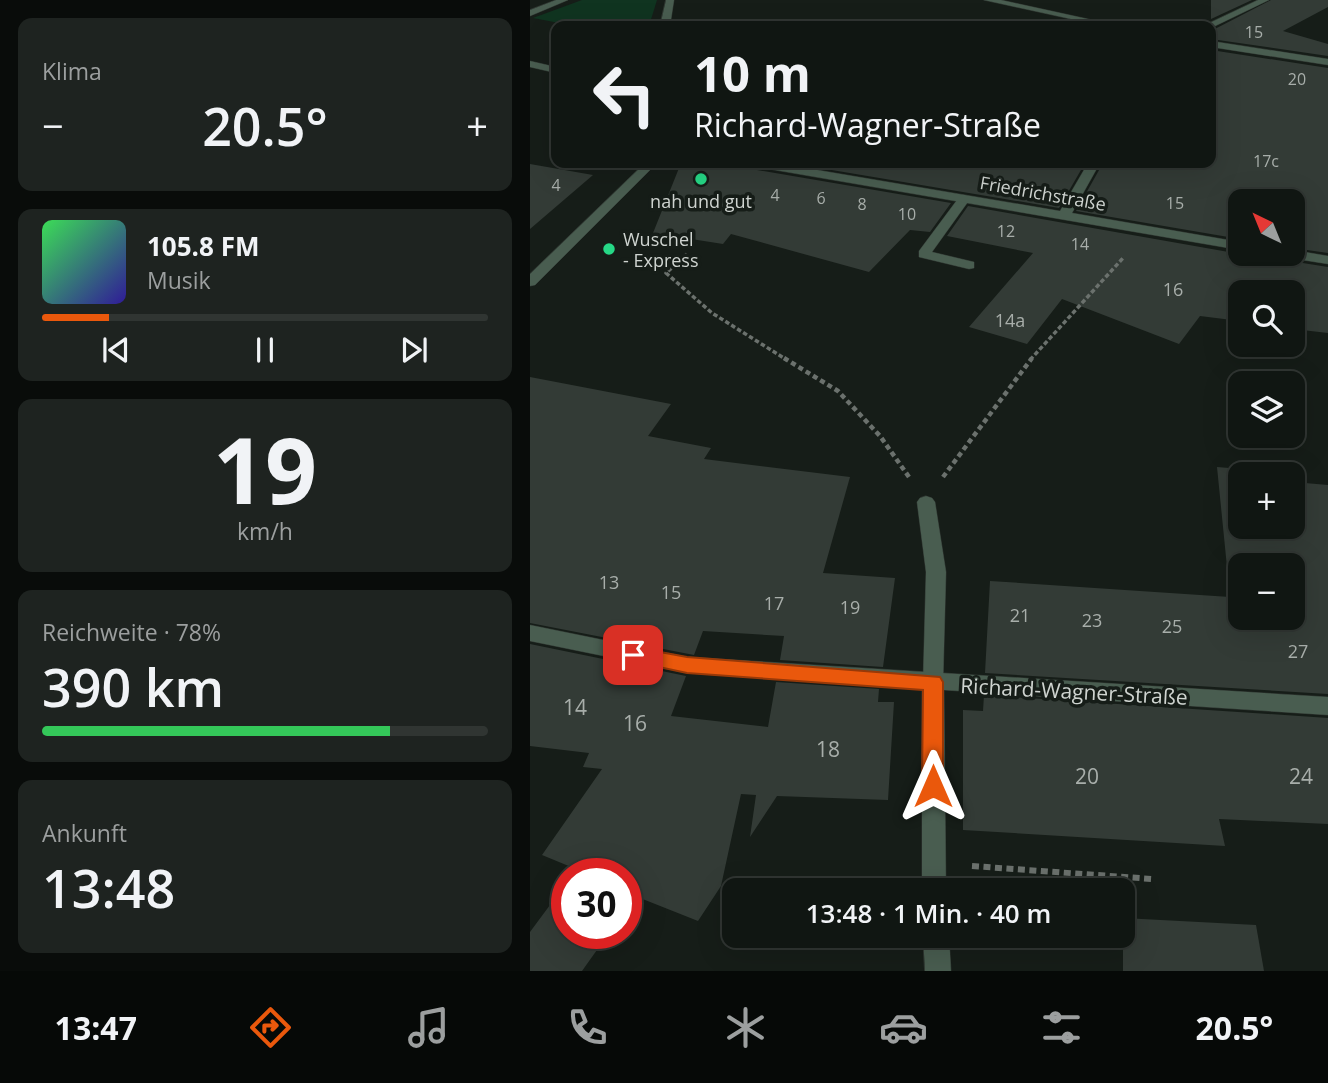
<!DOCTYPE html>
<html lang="de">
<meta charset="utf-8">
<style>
:root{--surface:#101612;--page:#1e2320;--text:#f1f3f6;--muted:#9c9f9f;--line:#303532;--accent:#ea580c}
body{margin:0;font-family:"Open Sans",sans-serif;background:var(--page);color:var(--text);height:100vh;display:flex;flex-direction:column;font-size:26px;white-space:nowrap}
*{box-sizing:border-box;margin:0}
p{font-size:23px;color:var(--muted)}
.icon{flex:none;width:38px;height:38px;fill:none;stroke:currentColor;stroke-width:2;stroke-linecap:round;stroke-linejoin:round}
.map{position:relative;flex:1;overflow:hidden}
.drawer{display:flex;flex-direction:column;gap:18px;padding:18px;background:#090c0a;width:530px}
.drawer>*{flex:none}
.hud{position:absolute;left:21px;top:21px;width:665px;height:147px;border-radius:14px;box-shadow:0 7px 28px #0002,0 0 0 2px var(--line);background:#101612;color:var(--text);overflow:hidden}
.needle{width:46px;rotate:317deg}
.tools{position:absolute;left:698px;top:189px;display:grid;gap:14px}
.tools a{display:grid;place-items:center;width:77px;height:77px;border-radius:14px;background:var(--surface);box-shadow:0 7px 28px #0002,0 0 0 2px var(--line);font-size:35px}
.speed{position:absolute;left:21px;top:858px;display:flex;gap:14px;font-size:35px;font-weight:700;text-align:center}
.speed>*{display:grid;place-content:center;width:91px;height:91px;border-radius:50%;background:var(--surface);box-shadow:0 7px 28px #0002,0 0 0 2px var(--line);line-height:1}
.speed .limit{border:10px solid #d22;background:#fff;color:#111}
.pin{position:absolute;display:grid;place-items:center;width:60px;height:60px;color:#fff;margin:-30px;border-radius:14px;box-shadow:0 4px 10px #0006}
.me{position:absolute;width:77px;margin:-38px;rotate:0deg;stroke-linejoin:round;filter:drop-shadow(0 0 5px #0008)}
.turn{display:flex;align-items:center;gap:24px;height:147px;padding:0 28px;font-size:32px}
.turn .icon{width:91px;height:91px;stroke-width:2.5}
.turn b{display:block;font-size:49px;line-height:60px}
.big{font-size:52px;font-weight:600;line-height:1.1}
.drawer .card{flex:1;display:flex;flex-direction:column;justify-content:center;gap:10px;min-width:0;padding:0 24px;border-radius:14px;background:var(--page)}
.drawer .dial{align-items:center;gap:0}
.dial b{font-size:91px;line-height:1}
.song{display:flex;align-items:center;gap:21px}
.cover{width:84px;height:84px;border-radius:10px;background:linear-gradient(135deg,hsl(130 70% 55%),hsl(250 70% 35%))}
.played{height:7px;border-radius:4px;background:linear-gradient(90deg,var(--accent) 15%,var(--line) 15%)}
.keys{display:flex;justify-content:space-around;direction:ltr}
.heat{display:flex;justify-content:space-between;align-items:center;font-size:38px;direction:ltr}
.charge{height:10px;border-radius:5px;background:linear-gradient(90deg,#34c759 78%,var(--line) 0)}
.trip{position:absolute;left:192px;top:878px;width:413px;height:70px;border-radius:14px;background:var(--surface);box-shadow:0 7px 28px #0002,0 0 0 2px var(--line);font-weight:600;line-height:70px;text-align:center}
.tab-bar{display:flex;height:112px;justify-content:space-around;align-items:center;background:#060907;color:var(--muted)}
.tab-bar .icon{width:49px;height:49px}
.tab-bar .selected{color:var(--accent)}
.tab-bar b{font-size:32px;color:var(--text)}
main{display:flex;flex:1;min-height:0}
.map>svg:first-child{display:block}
.green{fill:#103420}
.building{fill:#333b36;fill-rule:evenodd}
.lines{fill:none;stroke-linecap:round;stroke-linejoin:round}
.lane-casing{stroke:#303732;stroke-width:1}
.street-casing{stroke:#303732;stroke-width:1}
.path-far2{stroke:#6b716d;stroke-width:3.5;stroke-dasharray:4.5 2.5;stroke-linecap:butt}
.path-far1{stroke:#6b716d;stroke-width:4.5;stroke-dasharray:5 3.5;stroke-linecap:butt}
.path{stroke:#6b716d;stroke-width:6;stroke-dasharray:7 4.5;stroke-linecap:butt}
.lane{fill:#495d50;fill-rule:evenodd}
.street{fill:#495d50;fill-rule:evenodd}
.route{fill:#ea580c;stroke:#983908;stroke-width:2}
.poi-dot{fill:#26d886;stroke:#161d18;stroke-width:2.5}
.labels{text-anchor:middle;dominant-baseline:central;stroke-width:7;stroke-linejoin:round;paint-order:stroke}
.far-number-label{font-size:16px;fill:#a8aeaa}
.far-street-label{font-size:18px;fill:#cfd4d0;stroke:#161d18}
.far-poi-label{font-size:18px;fill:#cfd4d0;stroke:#161d18}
.number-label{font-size:18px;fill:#a8aeaa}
.street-label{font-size:21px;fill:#cfd4d0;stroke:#161d18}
.near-number-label{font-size:21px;fill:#a8aeaa}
</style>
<main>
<section class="drawer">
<div class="card"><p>Klima</p>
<div class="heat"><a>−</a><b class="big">20.5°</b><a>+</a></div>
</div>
<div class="card">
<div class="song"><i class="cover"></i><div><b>105.8 FM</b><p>Musik</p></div></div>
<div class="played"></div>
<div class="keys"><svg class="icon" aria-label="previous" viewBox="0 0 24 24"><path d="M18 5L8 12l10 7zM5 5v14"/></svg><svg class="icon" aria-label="pause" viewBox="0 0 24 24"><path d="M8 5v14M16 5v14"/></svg><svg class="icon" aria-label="next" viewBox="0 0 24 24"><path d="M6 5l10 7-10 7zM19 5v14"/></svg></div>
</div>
<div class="card dial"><b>19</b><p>km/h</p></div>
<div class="card"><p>Reichweite · 78%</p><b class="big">390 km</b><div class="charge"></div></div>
<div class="card"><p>Ankunft</p><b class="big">13:48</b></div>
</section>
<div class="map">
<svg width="798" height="971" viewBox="0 0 798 971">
<rect width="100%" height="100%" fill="#161d18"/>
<path class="green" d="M52 0H127L119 26H45L3 18Z"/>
<g class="building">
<path d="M681 0H722L681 19Z"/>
<path d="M741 0H798V7L753 31 798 44V56L681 39V31Z"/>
<path d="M681 50 798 68V253L763 248V201H710V239L546 211 573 163H681Z"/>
<path d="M151 163H219L227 170 421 203 400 232 380 230 339 272 201 234 193 244 123 233Z"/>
<path d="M260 163H555L529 208Z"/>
<path d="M0 164 63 175 0 229Z"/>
<path d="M438 206 710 254H751L760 261 798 267V333L763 329V292H710V321L670 316 649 344 532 299 497 344 439 327 503 253 417 236Z"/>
<path d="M0 377 141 404 118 436 181 448 174 459 320 477 293 573 365 578 353 667 250 660 254 636 173 631 164 655 0 623Z"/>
<path d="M687 467 775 474V483L798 485V694L455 673 460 581 700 597ZM710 474H763V527H710ZM710 565H763V618H710Z"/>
<path d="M0 644 156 676 141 716 238 727 246 682 349 689 348 702H364L358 800 247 796 220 837 226 795 211 794 191 886 168 921 105 896 96 908V873H43L46 869 12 855 72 769 53 767 59 753 0 746Z"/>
<path d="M454 695 798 718V824L689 819 695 846 433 830V710L453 711Z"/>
<path d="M37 882V933H79L52 971H0V932Z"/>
<path d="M593 918 726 925 734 971H593Z"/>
</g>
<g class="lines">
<g class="lane-casing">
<g id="lane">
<path d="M434 195 440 199 402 252 444 262V268L439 269 389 257V251L430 196Z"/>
<path d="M396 496 402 498 405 502 416 572 413 683 410 689 403 692 396 689 393 683 396 572 387 502 390 498Z"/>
</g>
</g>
<g class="street-casing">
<g id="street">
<path d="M26 0H38L0 16V10Z"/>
<path d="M136 0H144L140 26H130Z"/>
<path d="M454 0H471L590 26H573Z"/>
<path d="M728 0H739L681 28 673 26Z"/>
<path d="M681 41 798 59V65L681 47Z"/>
<path d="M0 61 26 67V73L0 67Z"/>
<path d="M115 163H127L5 285 0 286V274Z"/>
<path d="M221 163H246L530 211 558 163H570L542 213 710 242V250L227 167Z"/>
<path d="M763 250 798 256V264L760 258 753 254H763Z"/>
<path d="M0 625 157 657 798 697V715L414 690 416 891H392V689L157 673 0 641Z"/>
<path d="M393 936H419L421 971H395Z"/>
</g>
</g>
<g class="path-far2">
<path d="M157 254 136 273 182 313 257 360"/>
<path d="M500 360 594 257"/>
</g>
<g class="path-far1">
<path d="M254 358 308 391 350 436 379 477"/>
<path d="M413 477 502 358"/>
</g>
<path class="path" d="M442 866 622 879"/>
<use href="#lane" class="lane"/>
<use href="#street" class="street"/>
</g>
<path class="route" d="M103 647 157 657 410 677 413 682V786L410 792 403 795 396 792 392 786 393 690 157 673 96 660 94 655 96 649Z"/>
<g class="poi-dot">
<circle cx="171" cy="179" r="7"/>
<circle cx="79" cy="249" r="7"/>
</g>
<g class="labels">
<g class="far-number-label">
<text x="724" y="32">15</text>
<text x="767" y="79">20</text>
<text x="736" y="161">17c</text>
<text x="26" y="185">4</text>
<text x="245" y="195">4</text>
<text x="291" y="198">6</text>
<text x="645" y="203">15</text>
<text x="332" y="204">8</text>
<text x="377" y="214">10</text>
<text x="476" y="231">12</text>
<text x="550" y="244">14</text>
</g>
<g class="far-street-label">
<text transform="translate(513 193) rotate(10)">Friedrichstraße</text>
</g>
<g class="far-poi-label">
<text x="171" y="201">nah und gut</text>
<text x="93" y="239" text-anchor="start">Wuschel<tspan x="93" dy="21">- Express</tspan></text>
</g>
<g class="number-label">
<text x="643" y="289">16</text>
<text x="480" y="320">14a</text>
<text x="79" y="582">13</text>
<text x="141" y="592">15</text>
<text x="244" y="603">17</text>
<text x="320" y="607">19</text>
<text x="490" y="615">21</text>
<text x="562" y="620">23</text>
<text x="642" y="626">25</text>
<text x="768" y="651">27</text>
</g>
<g class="street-label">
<text transform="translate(544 691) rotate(3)">Richard-Wagner-Straße</text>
</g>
<g class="near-number-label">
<text x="45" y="707">14</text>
<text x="105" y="723">16</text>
<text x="298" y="749">18</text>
<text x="557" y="776">20</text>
<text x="771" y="776">24</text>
</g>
</g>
</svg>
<div class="tools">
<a><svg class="needle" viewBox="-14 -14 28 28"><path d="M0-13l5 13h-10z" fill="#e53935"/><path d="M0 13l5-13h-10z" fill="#9c9f9f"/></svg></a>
<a><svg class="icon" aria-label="search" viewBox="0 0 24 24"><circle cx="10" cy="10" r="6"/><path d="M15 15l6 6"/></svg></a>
<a><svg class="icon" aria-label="layers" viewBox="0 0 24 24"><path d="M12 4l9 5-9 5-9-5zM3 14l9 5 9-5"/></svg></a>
<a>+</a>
<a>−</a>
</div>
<div class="speed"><div class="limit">30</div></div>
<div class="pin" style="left:103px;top:655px;background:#d93025"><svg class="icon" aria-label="arrive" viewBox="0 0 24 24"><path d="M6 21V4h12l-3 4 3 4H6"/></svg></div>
<svg class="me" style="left:403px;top:786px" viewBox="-20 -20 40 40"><path d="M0-17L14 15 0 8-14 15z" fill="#ea580c" stroke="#fff" stroke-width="4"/></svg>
<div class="trip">13:48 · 1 Min. · 40 m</div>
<div class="hud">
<div class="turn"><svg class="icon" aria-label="left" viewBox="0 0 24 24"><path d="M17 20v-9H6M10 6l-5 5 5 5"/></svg><div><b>10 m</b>Richard-Wagner-Straße</div></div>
</div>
</div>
</main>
<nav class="tab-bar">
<b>13:47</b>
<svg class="icon selected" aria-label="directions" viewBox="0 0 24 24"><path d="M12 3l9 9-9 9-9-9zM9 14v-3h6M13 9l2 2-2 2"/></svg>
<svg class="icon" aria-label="music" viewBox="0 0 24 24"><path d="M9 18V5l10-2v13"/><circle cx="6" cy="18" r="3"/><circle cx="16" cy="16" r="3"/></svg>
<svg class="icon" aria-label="phone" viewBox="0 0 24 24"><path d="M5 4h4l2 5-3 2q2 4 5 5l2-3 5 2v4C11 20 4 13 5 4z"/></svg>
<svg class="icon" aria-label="climate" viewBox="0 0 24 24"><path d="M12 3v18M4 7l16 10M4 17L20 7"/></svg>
<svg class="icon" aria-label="car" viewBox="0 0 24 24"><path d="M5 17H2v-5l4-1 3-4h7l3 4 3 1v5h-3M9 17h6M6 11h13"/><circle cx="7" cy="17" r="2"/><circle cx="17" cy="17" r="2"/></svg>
<svg class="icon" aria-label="filters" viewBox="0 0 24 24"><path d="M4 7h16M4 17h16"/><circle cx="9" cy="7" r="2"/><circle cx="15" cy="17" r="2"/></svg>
<b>20.5°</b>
</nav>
